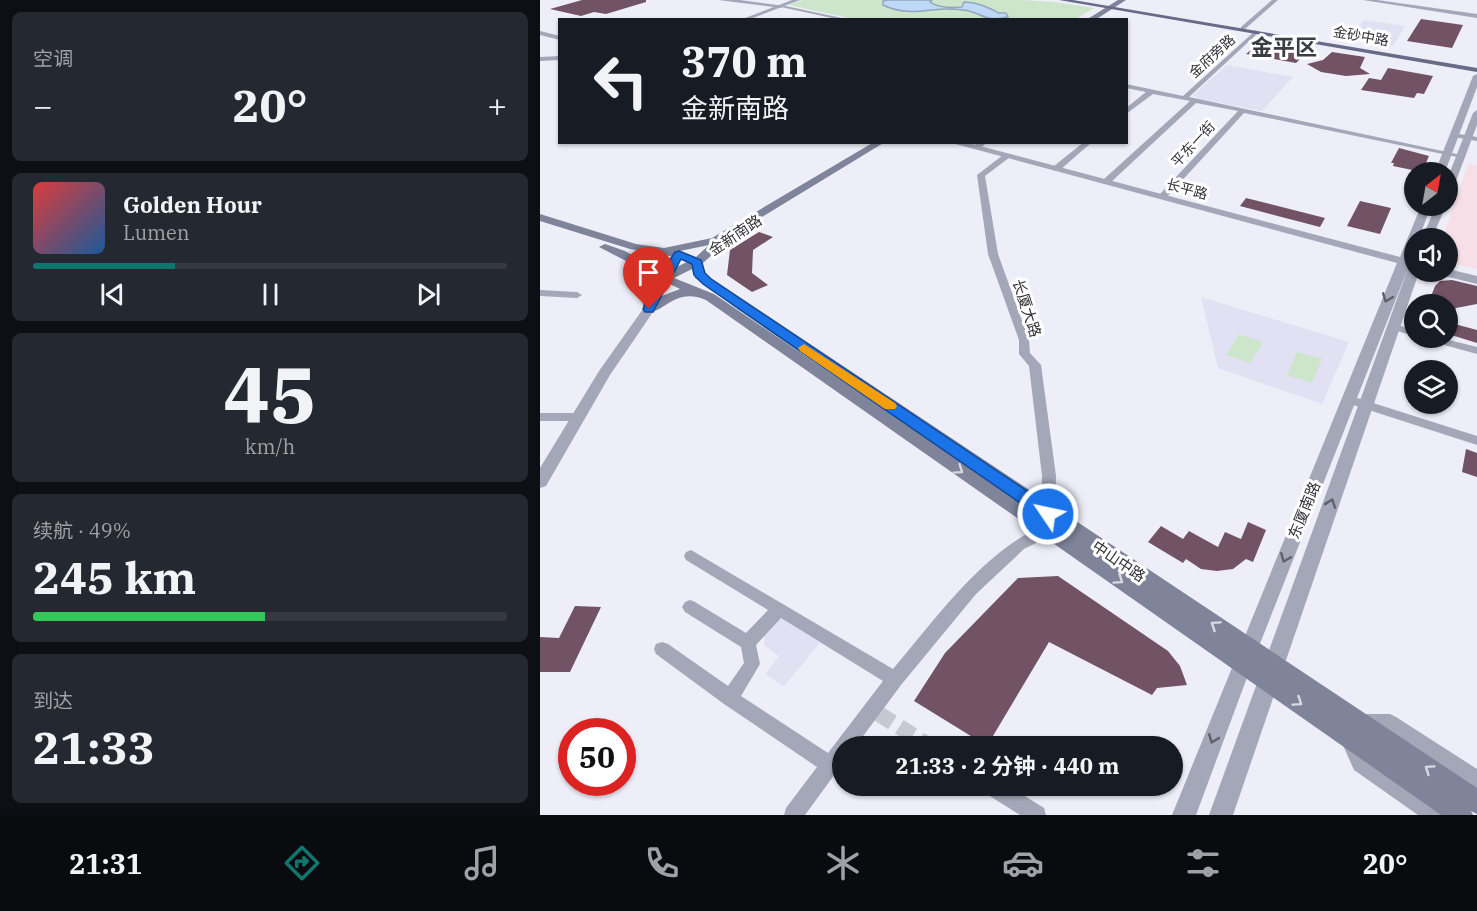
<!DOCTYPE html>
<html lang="zh">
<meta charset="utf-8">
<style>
:root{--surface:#171b24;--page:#242831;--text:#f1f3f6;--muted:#9ea1a6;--line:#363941;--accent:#0f766e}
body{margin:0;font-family:"IBM Plex Serif","Noto Sans SC",serif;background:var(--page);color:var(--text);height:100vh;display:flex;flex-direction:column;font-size:22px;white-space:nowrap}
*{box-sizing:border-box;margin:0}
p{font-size:20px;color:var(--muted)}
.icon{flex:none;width:33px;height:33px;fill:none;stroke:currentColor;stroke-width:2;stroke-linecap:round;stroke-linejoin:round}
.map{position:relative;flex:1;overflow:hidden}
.drawer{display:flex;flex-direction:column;gap:12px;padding:12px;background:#0d0f14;width:540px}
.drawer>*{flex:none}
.banner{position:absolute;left:18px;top:18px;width:570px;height:126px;border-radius:0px;box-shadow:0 2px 4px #0004;background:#171b24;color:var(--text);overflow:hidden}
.needle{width:39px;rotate:31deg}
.tools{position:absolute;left:864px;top:162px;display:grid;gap:12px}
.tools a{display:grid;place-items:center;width:54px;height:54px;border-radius:50%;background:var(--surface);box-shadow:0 2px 4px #0004;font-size:30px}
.speed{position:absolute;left:18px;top:718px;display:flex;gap:12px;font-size:30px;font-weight:700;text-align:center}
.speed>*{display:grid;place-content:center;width:78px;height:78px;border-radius:50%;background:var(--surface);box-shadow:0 2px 4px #0004;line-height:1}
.speed .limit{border:9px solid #d22;background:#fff;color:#111}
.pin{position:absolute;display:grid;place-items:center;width:51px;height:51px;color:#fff;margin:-62px -26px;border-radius:50% 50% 50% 0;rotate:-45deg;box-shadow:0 0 6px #0007}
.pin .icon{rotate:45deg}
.me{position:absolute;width:66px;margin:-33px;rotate:304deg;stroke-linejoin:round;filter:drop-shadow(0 0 4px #0008)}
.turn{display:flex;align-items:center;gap:21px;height:126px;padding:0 24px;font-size:27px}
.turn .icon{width:78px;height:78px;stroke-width:2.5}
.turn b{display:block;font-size:42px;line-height:51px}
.big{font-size:45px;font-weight:700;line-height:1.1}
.drawer .widget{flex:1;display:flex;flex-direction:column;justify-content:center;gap:9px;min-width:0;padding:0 21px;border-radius:9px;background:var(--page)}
.drawer .dial{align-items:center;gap:0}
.dial b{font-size:78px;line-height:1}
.song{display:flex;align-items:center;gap:18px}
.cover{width:72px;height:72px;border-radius:9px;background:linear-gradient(135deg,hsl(0 70% 55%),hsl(210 70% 35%))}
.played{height:6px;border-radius:3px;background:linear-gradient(90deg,var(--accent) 30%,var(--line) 30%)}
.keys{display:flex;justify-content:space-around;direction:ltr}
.heat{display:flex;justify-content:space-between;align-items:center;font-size:33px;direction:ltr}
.charge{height:9px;border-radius:4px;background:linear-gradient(90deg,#34c759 49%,var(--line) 0)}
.trip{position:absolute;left:292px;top:736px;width:351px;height:60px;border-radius:30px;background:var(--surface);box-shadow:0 2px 4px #0004;font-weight:700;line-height:60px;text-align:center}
.tab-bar{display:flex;height:96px;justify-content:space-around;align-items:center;background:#090b0e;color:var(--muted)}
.tab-bar .icon{width:42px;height:42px}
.tab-bar .current{color:var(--accent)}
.tab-bar b{font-size:27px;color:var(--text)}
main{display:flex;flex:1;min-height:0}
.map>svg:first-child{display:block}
.built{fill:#e1e1f3}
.medical{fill:#f7dee7}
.green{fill:#cde6cb}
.water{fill:#bed8f7;stroke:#94a6bd;stroke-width:1.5}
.building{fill:#725265}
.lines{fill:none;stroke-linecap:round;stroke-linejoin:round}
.minor-tunnel{stroke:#c8c8d2;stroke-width:16;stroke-dasharray:16 8;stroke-linecap:butt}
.pedestrian{fill:#a4a7b7;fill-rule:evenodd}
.minor{fill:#a4a7b7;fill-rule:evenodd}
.tertiary{fill:#a4a7b7;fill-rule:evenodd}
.secondary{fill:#80849b;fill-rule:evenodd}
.primary{fill:#676b86;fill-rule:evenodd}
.oneway{stroke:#5f6069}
.oneway2{stroke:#d9dae1}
.route{fill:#1a73e8;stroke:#114b97;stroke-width:1.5}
.slow{fill:#f59e0b}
.labels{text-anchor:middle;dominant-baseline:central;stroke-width:6;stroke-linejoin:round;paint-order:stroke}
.far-street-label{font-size:14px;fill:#313135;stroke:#fff}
.street-label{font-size:15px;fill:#313135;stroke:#fff}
.far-town-label{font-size:22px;font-weight:bold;fill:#3b3c44;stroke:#fff}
</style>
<main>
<section class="drawer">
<div class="widget"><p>空调</p>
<div class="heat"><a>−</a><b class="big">20°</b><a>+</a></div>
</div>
<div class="widget">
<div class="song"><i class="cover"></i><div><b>Golden Hour</b><p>Lumen</p></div></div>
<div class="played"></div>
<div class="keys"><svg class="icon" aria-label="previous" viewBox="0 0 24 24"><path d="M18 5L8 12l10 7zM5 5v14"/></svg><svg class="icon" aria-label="pause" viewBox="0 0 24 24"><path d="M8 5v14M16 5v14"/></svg><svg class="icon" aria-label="next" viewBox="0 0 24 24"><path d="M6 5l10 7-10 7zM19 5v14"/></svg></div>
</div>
<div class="widget dial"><b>45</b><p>km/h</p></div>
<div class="widget"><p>续航 · 49%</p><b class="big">245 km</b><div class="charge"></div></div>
<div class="widget"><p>到达</p><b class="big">21:33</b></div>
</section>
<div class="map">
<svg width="937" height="815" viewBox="0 0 937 815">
<rect width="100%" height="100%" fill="#eeeef9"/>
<g class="built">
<path d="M824 20 865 26 853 46 809 39Z"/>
<path d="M687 65 753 77 722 111 659 99 653 95Z"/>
<path d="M661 297 809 342 782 404 678 368Z"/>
<path d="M241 618 280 643 244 686 225 674 239 656 224 645V636Z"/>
</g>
<path class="medical" d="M928 164 937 165V269L908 262V238H903Z"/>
<g class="green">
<path d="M263 0H483L515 2 554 8 534 20H319L248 5Z"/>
<path d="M699 334 723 342 710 363 686 355Z"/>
<path d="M757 352 782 359 772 383 747 375Z"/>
</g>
<path class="water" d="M348 0H392L390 2C399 8 410 8 422 7L424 2C438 2 449 8 459 13H466L468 17C444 23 442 12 423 10 394 5 372 19 343 5V1Z"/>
<g class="building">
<path d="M42 0H106V2L66 14 54 12 41 16 10 9Z"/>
<path d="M881 19 923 25 912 48 867 41Z"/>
<path d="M717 45 766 53 756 63 706 54Z"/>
<path d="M792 52 825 57 820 68 830 74 806 76 781 72 767 64 783 60Z"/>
<path d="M848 68 893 76 884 94 877 93 874 98 821 90 829 78 841 80Z"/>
<path d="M859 148 889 156 882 172 853 166 854 163H851Z"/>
<path d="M706 198 785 218 780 227 700 206Z"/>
<path d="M820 201 851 208 840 234 807 226Z"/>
<path d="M219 232 233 237 213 250 212 273 228 285 212 292 187 275 190 250Z"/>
<path d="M912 280 937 286V304L916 308 911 323 937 330V343L908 334V304H888L895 286 900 281Z"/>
<path d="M926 449 937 453V477L922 472Z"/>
<path d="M708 522 726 530 713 562 706 559 693 569 677 571 661 569 646 559 643 563 608 542 621 526 643 539 649 531 678 547 685 532 701 539Z"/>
<path d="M518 576 628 651 640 666 647 685 617 688 612 695 509 642 447 746 374 701 405 653 478 578Z"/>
<path d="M35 606 61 607 30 672H0V637L19 638Z"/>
</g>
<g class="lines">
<path class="minor-tunnel" d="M339 714 391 747"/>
<path class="pedestrian" d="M240 5H241L311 20H301L241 7Z"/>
<g class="minor">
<path d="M252 0H260L208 20H200Z"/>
<path d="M732 0H738L705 29H701V27Z"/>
<path d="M823 0H837L937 14V18Z"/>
<path d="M716 30 718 33 649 97 926 156 922 158 704 113 626 198H620V194L698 111 656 103 570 183H564V179L650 101 613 94 586 114V108L606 92 586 88V84L643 96Z"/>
<path d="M20 56V60L0 61V57Z"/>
<path d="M913 133 937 137V141L913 137Z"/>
<path d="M438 142H447L440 149H434L433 147Z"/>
<path d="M544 142H552L520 170H514V166Z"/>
<path d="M463 155 470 157 445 176 458 254 489 340 490 353 501 365 516 476 515 514 513 518 508 519 503 518 501 514 502 476 489 366 479 354V340L448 254 437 175Z"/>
<path d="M0 290 37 292 42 295 37 298 0 296Z"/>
<path d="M854 324 874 330V336L850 329 849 327 850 325Z"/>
<path d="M885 338H901L937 347V354L886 340Z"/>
<path d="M808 395 937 436V445L804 402 802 399Z"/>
<path d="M0 413H38L44 417 38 421H0Z"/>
<path d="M507 525 512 527 514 531 512 535 484 549 436 594 361 685 315 747H303V763L265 815H244L246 808 277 767 184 704 116 654 114 649 116 644 122 642 128 644 188 686 204 663 201 647 145 612 142 607 145 602 150 600 155 602 206 633 228 610 146 560 144 556 146 552 151 550 353 669C393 622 448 545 507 525ZM241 618 343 681 288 753 201 696 220 664 216 645Z"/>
<path d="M824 714H850L856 717 937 769V789L848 732H824L818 729 815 723 818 717Z"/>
<path d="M811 734 817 737 826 758 901 808 903 815H878L814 770 802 743 805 737Z"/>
<path d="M443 786H469L504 808 506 815H480L445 793Z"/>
</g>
<g class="tertiary">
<path d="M178 0H200L244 6 241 8Z"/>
<path d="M0 31 20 36V40L0 35Z"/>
<path d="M937 74V87L905 172H895L933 76Z"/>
<path d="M937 110V125L913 189 908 192V177L933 113Z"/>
<path d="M408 142H425L860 257 881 206H891L879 238H874V249L870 259 874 261V272H879L693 815H669L869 266 712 664 656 815H632L857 263Z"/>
<path d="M896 206H906L892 238H882Z"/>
<path d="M908 269 937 276V284L900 275 898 272H908Z"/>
<path d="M124 274 130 278 115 309 70 375 6 486 0 488V468L59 371 103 309 118 278Z"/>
</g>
<g class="secondary">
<path d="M578 0H586L555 20H546Z"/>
<path d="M334 142H345L186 239 185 243 163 263 165 274 937 788V814L931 811 933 815H901L166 300C133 286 124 316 104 312L100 283 88 262 59 247 65 244 85 251 124 273 147 262 136 257 90 249 0 221V214L96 244 124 248 172 238ZM169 245 156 257 140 251ZM152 269 155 278 196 308 395 444 174 294 134 278ZM105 272 140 289 114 299 112 283Z"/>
</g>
<path class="primary" d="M519 0H533L937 68V72Z"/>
</g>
<defs><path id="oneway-chevron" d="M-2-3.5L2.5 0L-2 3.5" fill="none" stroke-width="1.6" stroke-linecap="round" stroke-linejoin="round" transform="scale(1.5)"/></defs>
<g class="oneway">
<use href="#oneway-chevron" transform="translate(847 298) rotate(111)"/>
<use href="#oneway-chevron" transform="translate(791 503) rotate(-71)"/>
<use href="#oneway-chevron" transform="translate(745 558) rotate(112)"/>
<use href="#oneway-chevron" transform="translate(673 739) rotate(111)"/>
</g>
<g class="oneway2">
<use href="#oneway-chevron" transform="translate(419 470) rotate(35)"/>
<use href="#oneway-chevron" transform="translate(579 580) rotate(34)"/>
<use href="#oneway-chevron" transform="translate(675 625) rotate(-146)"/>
<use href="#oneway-chevron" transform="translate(758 702) rotate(34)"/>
<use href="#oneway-chevron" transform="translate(889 769) rotate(-145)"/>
</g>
<path class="route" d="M139 251 161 260 165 273 171 279 514 509 516 514 514 518 508 520 502 518 163 284 154 275 152 264 141 259 113 312H105L103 309 118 278 135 252Z"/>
<path class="slow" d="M264 344 355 403 357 406 355 409H345L260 351 258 348Z"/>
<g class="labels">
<g class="far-street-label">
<text transform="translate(821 36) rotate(10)">金砂中路</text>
<text transform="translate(672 56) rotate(-42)">金府旁路</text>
<text transform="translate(653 144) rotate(-47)">平东一街</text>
<text transform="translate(647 189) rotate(15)">长平路</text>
</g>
<g class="street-label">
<text transform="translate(195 235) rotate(-34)">金新南路</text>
<text transform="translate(487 308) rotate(72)">长厦大路</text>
<text transform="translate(764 510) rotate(-68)">东厦南路</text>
<text transform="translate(579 561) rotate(34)">中山中路</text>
</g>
<g class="far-town-label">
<text x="744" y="46">金平区</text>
</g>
</g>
</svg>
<div class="tools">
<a><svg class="needle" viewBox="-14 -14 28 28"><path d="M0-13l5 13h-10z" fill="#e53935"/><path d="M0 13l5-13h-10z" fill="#9ea1a6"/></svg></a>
<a><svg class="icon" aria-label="sound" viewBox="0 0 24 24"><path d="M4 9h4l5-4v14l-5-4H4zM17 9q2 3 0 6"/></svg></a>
<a><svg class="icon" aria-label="search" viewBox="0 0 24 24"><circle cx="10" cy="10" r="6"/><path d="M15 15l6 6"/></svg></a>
<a><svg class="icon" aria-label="layers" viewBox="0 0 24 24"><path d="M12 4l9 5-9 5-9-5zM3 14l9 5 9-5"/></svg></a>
</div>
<div class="speed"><div class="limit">50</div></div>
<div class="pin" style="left:109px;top:309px;background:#d93025"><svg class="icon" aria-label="arrive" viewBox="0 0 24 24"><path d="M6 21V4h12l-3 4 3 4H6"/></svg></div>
<svg class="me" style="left:508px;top:514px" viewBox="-20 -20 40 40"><circle r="17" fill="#1a73e8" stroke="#fff" stroke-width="3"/><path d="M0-11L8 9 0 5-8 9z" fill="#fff"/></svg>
<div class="trip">21:33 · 2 分钟 · 440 m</div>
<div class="banner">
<div class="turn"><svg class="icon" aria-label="left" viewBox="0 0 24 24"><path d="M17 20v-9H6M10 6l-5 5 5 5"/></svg><div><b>370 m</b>金新南路</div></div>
</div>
</div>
</main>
<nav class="tab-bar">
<b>21:31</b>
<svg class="icon current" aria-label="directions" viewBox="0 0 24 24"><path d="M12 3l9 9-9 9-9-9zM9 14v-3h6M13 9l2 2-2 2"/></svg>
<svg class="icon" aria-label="music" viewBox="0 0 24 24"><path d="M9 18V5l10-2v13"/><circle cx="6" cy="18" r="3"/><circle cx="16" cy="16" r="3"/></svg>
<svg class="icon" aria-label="phone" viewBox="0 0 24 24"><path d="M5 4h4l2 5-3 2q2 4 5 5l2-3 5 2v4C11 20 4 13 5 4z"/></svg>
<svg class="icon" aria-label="climate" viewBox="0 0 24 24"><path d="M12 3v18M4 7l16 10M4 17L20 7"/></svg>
<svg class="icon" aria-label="car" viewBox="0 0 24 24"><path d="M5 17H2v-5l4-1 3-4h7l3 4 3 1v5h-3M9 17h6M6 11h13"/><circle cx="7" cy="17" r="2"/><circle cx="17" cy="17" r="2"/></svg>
<svg class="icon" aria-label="filters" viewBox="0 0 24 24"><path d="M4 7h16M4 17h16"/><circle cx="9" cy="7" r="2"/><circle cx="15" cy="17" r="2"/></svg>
<b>20°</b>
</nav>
